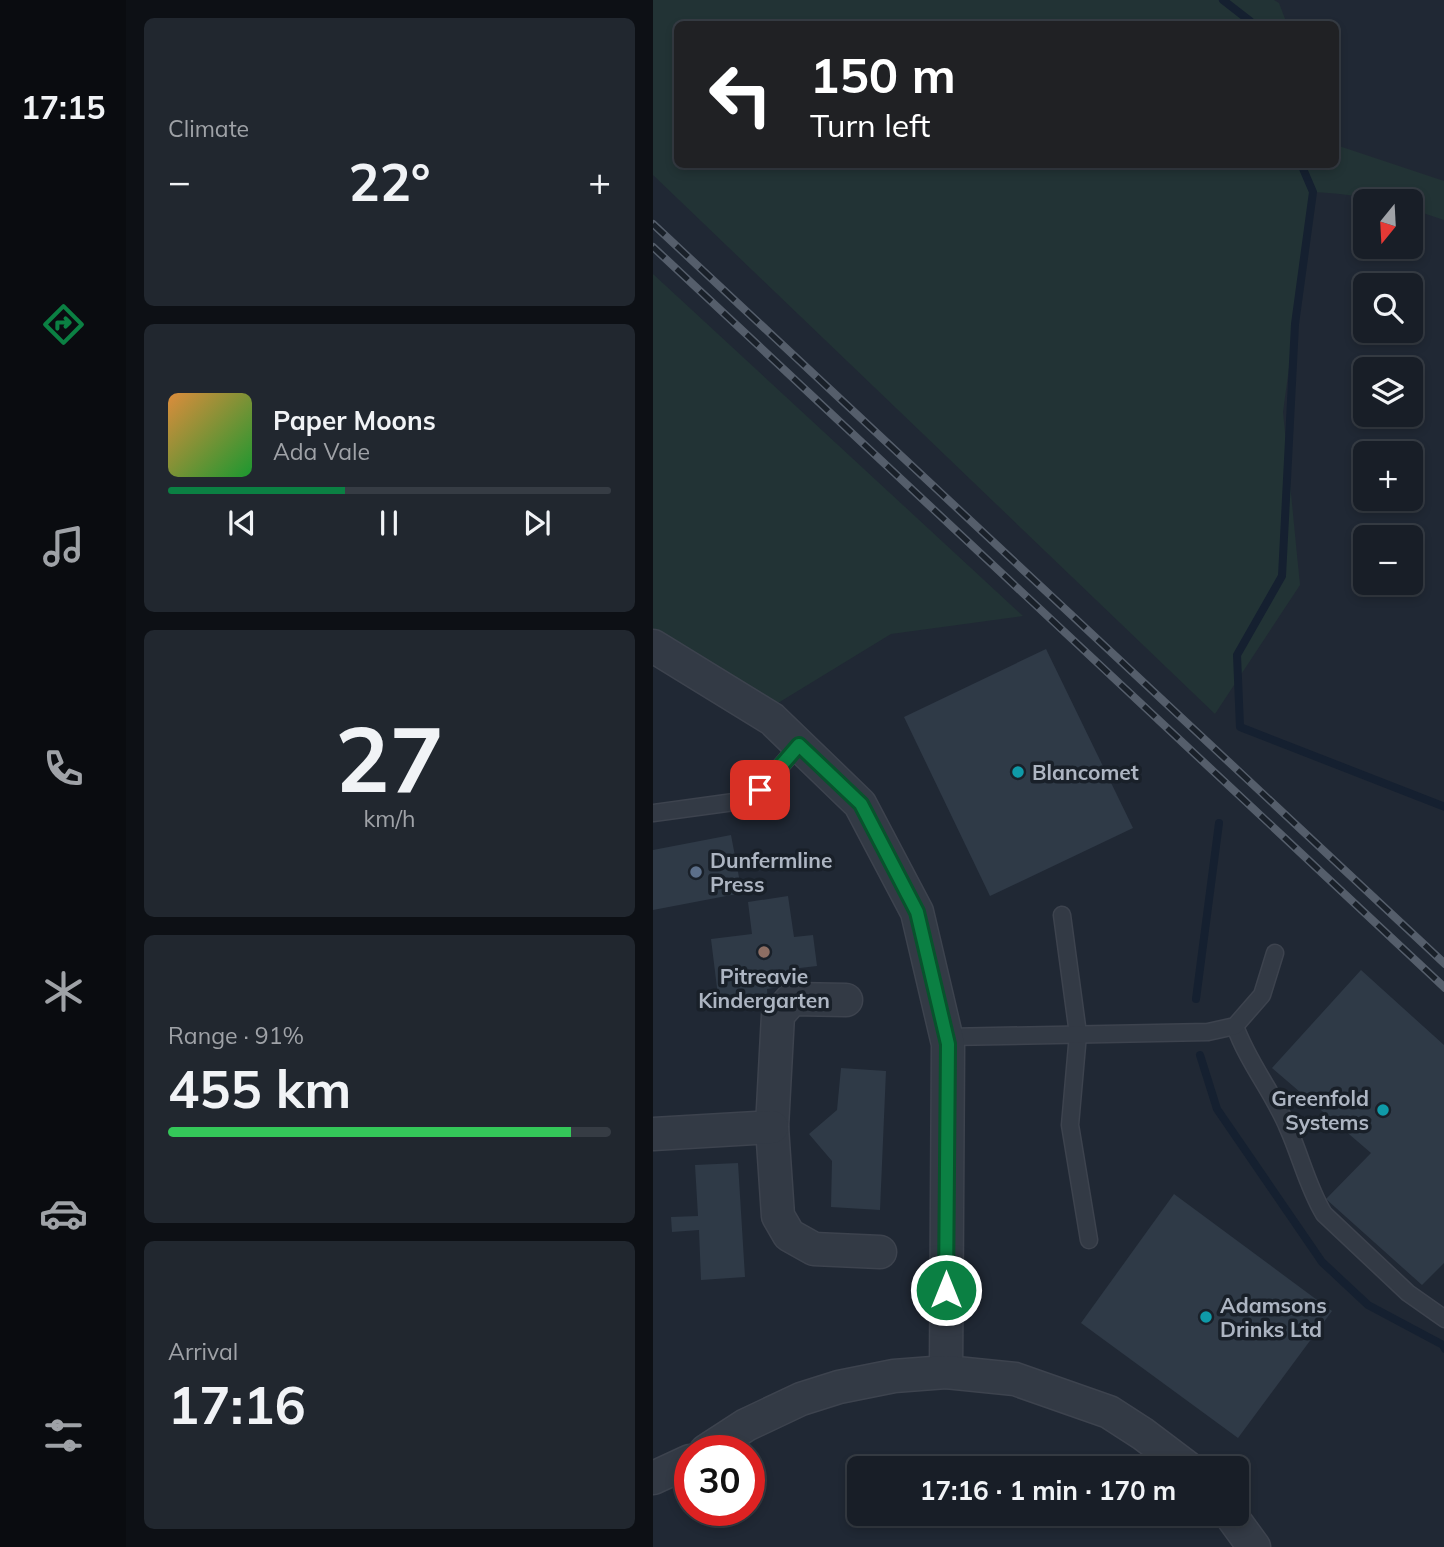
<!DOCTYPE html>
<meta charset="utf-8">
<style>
:root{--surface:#181e27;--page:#21272f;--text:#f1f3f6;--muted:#9fa2a7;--line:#363c44;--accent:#0b8043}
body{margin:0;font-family:Mulish,sans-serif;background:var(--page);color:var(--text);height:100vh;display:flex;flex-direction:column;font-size:26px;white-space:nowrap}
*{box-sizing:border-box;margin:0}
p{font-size:23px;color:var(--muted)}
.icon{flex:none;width:38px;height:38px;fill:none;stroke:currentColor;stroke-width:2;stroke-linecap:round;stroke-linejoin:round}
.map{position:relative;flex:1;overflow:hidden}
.panel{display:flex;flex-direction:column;gap:18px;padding:18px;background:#0d1015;width:527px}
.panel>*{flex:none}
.hud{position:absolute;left:21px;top:21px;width:665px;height:147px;border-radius:10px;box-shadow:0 4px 10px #0003,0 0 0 2px var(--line);background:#202124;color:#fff;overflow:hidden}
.needle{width:46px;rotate:198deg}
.buttons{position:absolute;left:700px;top:189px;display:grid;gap:14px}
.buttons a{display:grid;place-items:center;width:70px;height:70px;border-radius:10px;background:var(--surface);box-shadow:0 4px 10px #0003,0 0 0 2px var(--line);font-size:35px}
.speed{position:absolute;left:21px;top:1435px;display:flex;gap:14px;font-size:35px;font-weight:700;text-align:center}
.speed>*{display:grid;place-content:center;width:91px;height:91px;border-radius:50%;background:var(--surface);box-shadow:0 4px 10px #0003,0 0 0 2px var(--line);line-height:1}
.speed .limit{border:10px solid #d22;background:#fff;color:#111}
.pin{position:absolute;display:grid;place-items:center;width:60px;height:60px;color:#fff;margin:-30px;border-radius:14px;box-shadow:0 4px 10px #0006}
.me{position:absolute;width:77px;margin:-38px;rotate:0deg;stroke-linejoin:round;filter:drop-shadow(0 0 5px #0008)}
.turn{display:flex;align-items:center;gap:24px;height:147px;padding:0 21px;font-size:32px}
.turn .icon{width:91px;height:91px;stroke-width:2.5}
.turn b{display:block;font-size:49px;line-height:60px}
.big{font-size:52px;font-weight:700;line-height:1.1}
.panel .widget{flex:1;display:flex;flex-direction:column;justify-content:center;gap:10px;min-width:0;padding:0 24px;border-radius:10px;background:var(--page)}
.panel .dial{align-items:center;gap:0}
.dial b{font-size:91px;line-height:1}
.song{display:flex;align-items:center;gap:21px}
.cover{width:84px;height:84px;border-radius:10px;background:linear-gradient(135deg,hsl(30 70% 55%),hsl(130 70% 35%))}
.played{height:7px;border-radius:4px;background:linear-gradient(90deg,var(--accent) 40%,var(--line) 40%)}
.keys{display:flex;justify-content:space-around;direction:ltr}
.heat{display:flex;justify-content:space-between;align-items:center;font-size:38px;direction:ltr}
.charge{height:10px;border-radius:5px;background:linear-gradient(90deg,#34c759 91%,var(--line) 0)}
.trip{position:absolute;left:194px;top:1456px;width:402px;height:70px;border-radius:10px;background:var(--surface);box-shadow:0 4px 10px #0003,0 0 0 2px var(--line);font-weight:700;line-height:70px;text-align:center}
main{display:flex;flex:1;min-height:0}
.tabs{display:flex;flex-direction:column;width:126px;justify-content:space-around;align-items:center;background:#0a0c10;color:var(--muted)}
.tabs .icon{width:49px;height:49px}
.tabs .active{color:var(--accent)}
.tabs b{font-size:32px;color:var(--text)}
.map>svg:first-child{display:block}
.green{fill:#223335}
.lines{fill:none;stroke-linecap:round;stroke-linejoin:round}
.stream{stroke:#152030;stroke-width:8}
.building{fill:#2f3a47}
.service-casing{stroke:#3d434e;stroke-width:19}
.minor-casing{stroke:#3d434e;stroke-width:35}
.service{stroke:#333a45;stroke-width:16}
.minor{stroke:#333a45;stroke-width:32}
.rail-casing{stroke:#555e6b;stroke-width:8}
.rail{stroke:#192029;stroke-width:5;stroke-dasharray:16;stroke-linecap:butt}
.route-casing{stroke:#07532c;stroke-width:18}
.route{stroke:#0b8043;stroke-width:12}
.culture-dot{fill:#0f9aa8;stroke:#192029;stroke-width:2.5}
.service-dot{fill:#5c6f8a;stroke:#192029;stroke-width:2.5}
.education-dot{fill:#8d6e63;stroke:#192029;stroke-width:2.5}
.labels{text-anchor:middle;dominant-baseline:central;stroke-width:7;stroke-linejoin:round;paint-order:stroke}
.poi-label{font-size:21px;font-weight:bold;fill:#adb5c2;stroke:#192029;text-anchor:start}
</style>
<main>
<nav class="tabs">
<b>17:15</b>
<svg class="icon active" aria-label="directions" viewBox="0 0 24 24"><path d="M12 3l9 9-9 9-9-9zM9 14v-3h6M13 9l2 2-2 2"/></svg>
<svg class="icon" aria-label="music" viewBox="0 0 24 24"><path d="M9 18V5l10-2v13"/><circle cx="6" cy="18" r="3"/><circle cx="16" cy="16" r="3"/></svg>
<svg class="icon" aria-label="phone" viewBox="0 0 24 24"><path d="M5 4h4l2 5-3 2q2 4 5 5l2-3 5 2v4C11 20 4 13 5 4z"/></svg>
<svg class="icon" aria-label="climate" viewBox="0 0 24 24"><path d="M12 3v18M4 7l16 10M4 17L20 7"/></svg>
<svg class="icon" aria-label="car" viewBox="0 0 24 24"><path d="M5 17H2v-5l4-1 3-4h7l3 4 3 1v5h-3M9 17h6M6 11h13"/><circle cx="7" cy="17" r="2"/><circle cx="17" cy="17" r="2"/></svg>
<svg class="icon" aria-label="filters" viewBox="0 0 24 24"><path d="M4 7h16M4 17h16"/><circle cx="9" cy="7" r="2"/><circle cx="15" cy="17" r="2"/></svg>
</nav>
<section class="panel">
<div class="widget"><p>Climate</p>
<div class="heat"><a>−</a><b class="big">22°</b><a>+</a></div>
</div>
<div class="widget">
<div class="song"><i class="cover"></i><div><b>Paper Moons</b><p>Ada Vale</p></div></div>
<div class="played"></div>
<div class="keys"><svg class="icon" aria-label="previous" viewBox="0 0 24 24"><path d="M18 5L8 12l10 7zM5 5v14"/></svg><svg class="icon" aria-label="pause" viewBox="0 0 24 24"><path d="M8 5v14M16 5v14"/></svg><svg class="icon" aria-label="next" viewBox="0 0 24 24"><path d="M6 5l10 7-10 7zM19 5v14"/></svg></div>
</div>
<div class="widget dial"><b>27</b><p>km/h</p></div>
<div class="widget"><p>Range · 91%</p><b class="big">455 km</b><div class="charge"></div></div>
<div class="widget"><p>Arrival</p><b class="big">17:16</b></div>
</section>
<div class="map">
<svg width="792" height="1547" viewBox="0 0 792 1547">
<rect width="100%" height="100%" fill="#202834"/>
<g class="green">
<path d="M0 0H621L626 3 634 24H24V164H682L683 145 791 181V220L758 209V201C725 201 693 193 660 192L630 412 647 585 562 714 0 175Z"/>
<path d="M0 274 370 616 238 634 125 703 0 630Z"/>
</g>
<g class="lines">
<g class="stream">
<path d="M570 0 597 21 598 24"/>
<path d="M648 164 660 192 642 324 629 576 584 655 587 727 792 807"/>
<path d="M543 999 566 823"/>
<path d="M547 1055 564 1109 669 1262 715 1305 790 1345 792 1349"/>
</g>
</g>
<g class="building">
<path d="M393 649 480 828 337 896 251 717Z"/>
<path d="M78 835 89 893 0 910V850Z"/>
<path d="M135 896 141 937 160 935 164 966 138 969 140 985 114 989 115 1001 91 1004 90 993 65 996 58 939 99 934 95 902Z"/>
<path d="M708 970 792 1046V1262L769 1285 673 1199 718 1153 619 1068Z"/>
<path d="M188 1068 233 1071 227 1210 178 1207 179 1161 156 1134 184 1110Z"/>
<path d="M85 1163 92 1277 48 1280 46 1230 19 1232 18 1217 45 1216 42 1165Z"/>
<path d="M521 1194 679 1311 585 1438 428 1323Z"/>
</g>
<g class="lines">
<g class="service-casing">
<g id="service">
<path d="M0 813 81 802 107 790 146 745"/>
<path d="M409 915 425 1034 417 1125 436 1240"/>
<path d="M582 1026C595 1063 620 1092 635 1128 648 1157 655 1188 671 1214L755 1293 792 1319"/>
<path d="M293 1037 555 1032 582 1026 609 995 622 953"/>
</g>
</g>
<g class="minor-casing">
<g id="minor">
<path d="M0 646 119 719 207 804 264 912 295 1044 293 1372"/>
<path d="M193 1000 139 999 125 1015 119 1127 125 1216 136 1235 161 1249 227 1252"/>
<path d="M0 1134 119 1127"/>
<path d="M53 1451 93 1425 148 1399 186 1387 241 1376 293 1372 362 1379 456 1412 490 1434 535 1468"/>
<path d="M0 1478 37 1461"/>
<path d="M577 1514 601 1547"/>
</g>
</g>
<use href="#service" class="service"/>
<use href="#minor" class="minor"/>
<g class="rail-casing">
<g id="rail">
<path d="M0 224 792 964"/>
<path d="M0 247 792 988"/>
</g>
</g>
<use href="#rail" class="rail"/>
</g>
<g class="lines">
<g class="route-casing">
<path id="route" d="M107 790 146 745 208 804 264 912 295 1044 293 1290"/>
</g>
<use href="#route" class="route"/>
</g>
<g class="culture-dot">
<circle cx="365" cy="772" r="7"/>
<circle cx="730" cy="1110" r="7"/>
<circle cx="553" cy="1317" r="7"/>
</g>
<circle class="service-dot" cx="43" cy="872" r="7"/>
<circle class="education-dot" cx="111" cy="952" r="7"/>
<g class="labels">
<g class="poi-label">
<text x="379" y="772">Blancomet</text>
<text x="57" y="860">Dunfermline<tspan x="57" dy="24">Press</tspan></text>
<text x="111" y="976" text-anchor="middle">Pitreavie<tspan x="111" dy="24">Kindergarten</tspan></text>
<text x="716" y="1098" text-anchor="end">Greenfold<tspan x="716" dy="24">Systems</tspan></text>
<text x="567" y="1305">Adamsons<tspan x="567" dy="24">Drinks Ltd</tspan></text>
</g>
</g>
</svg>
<div class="buttons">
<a><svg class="needle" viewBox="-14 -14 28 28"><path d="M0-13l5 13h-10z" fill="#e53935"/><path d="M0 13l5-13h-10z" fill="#9fa2a7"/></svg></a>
<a><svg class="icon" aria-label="search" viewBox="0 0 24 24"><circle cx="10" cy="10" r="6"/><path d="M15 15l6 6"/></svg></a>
<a><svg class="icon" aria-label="layers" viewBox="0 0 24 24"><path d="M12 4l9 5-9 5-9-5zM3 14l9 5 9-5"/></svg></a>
<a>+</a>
<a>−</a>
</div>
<div class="speed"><div class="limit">30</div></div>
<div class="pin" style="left:107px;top:790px;background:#d93025"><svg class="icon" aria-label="arrive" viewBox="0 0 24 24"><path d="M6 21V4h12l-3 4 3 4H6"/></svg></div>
<svg class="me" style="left:293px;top:1290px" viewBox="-20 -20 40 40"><circle r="17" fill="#0b8043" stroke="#fff" stroke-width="3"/><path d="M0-11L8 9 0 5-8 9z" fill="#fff"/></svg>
<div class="trip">17:16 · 1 min · 170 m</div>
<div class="hud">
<div class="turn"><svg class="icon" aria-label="left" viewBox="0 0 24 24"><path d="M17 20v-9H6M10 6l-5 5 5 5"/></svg><div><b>150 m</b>Turn left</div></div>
</div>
</div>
</main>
